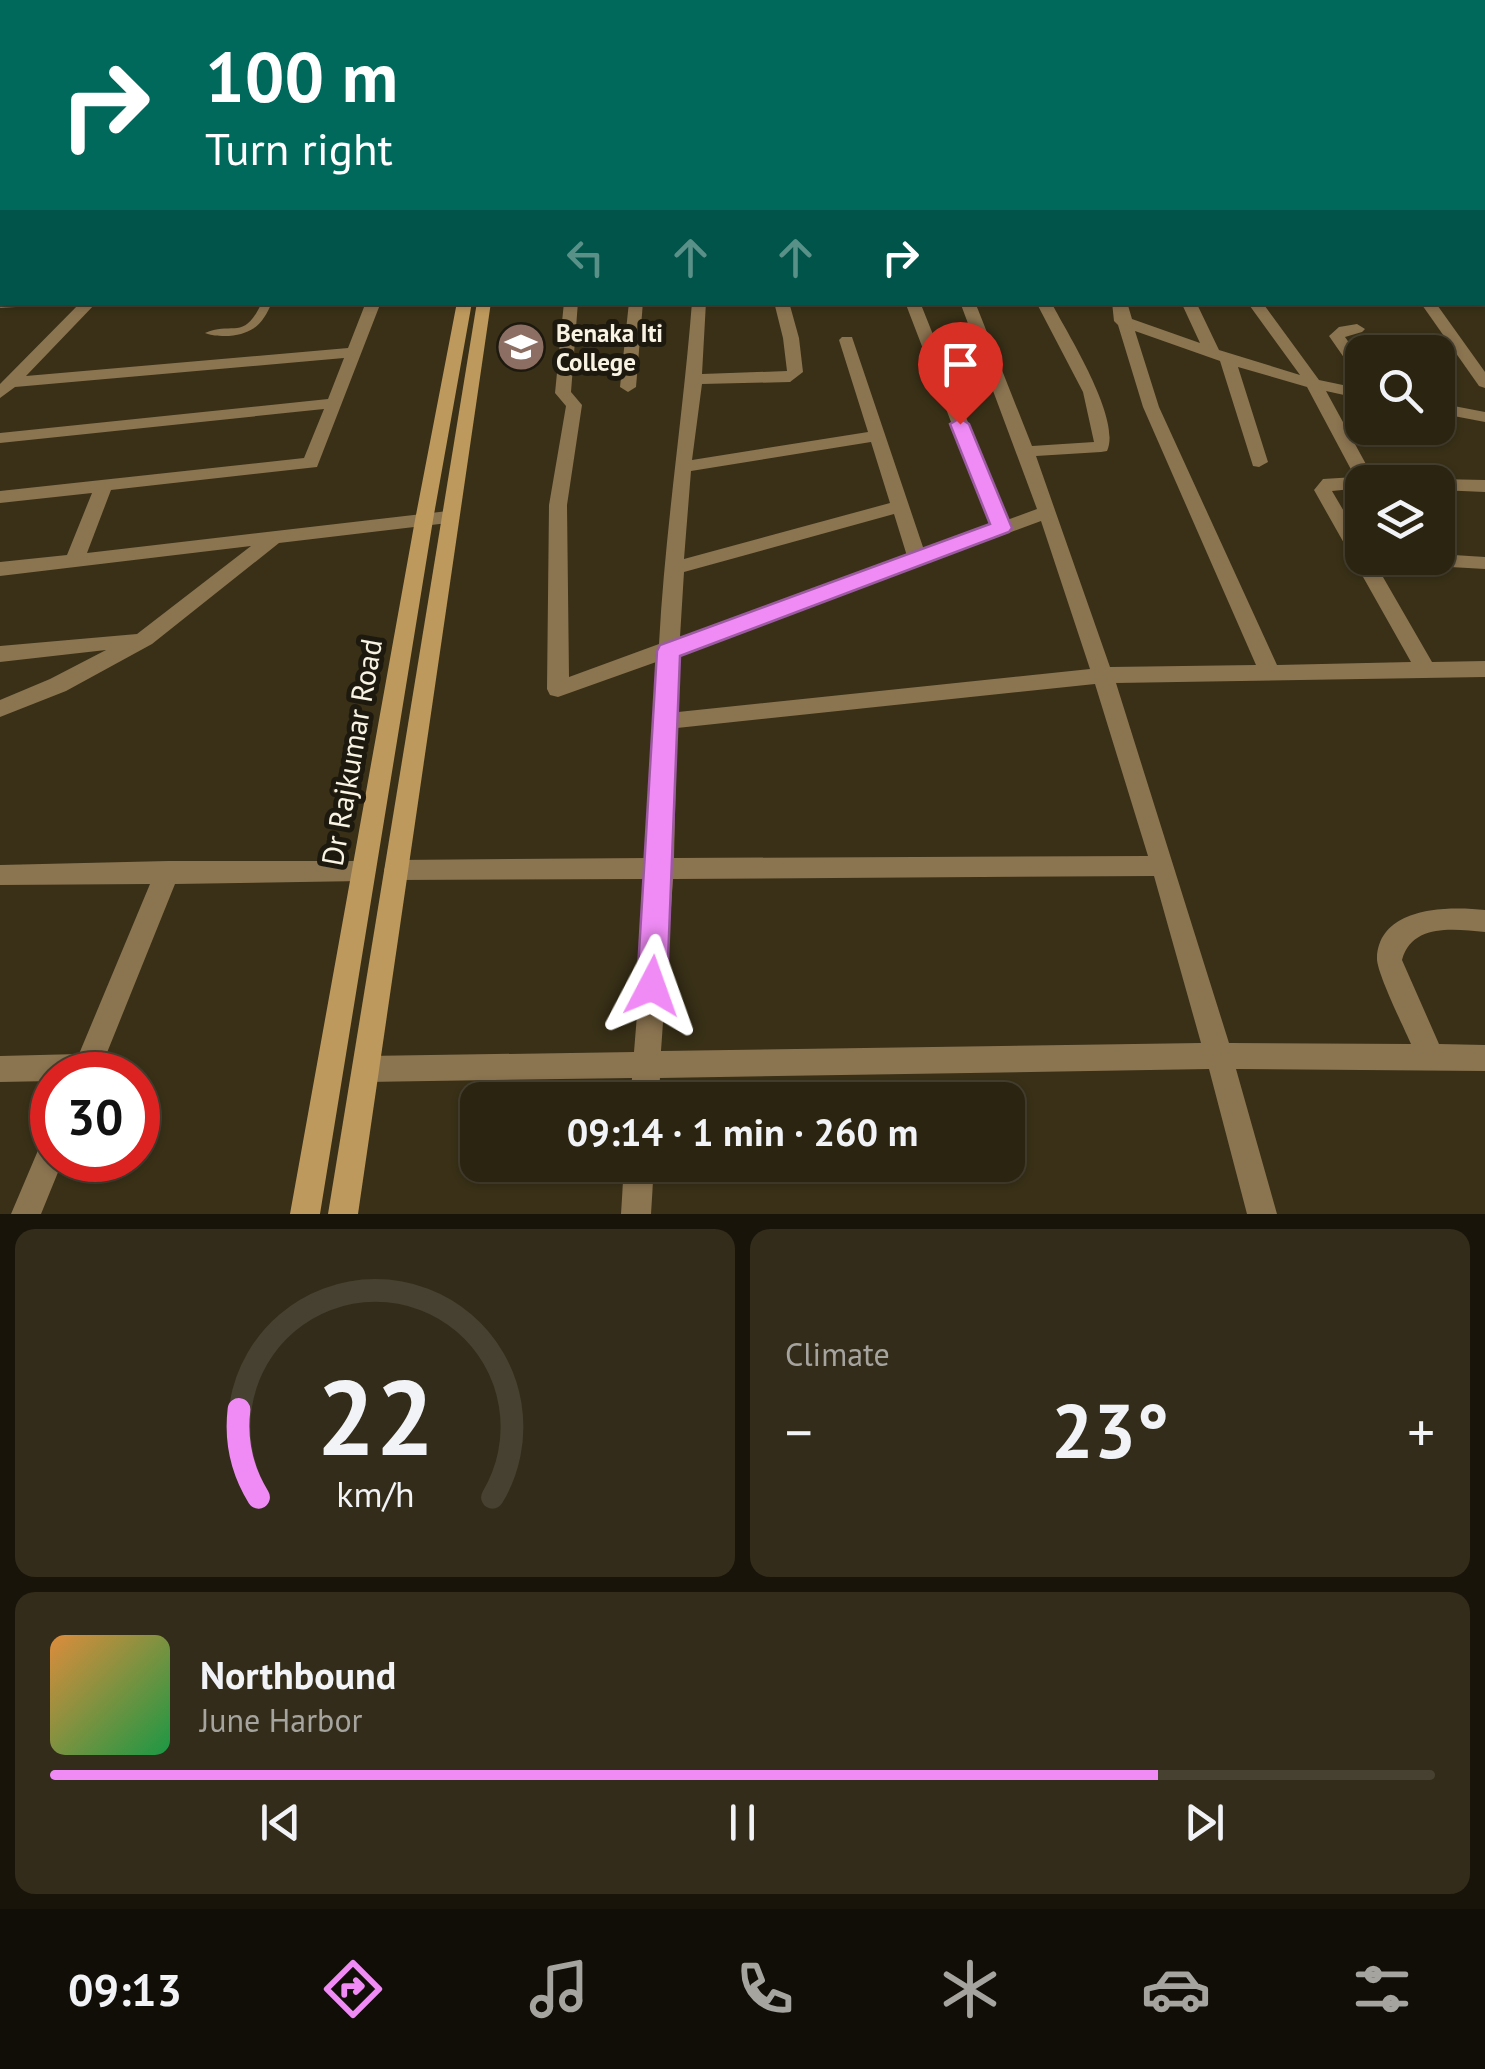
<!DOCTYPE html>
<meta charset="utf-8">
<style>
:root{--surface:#2b2411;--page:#332c1a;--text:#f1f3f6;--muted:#a6a49f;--line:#474131;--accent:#f08bf6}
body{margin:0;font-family:"PT Sans",sans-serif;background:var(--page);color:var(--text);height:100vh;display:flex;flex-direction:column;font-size:38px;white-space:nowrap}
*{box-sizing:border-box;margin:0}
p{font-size:32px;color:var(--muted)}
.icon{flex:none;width:55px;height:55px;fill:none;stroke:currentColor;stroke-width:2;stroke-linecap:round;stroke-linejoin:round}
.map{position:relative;height:1214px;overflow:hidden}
.sheet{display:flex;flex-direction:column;gap:15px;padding:15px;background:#181409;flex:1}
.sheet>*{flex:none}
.hud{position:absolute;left:0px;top:0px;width:1485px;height:305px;box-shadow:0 2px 8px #0004,0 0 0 2px var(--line);background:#00695c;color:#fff;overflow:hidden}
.tools{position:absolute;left:1345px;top:335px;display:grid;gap:20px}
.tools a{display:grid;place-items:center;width:110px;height:110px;border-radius:20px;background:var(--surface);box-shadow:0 2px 8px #0004,0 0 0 2px var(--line);font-size:50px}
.speed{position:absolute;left:30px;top:1052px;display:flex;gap:20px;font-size:50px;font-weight:700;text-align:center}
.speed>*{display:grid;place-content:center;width:130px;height:130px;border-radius:50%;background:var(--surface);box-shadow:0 2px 8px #0004,0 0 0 2px var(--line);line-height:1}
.speed .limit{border:15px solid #d22;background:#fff;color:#111}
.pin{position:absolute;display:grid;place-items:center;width:85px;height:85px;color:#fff;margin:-102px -42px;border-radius:50% 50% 50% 0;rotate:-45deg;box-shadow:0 0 10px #0007}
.pin .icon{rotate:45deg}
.me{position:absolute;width:110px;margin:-55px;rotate:4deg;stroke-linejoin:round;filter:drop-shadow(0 0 8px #0008)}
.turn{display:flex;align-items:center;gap:35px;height:210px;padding:0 40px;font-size:45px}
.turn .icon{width:130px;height:130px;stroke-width:2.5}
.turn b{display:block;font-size:70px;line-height:85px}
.lanes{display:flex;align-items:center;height:95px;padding:0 40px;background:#0003;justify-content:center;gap:50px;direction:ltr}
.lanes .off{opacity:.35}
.big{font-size:75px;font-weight:600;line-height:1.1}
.sheet .card{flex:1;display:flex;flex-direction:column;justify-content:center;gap:15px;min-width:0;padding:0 35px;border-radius:20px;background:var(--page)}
.sheet .dial{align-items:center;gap:0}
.dial svg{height:260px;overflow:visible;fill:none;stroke:var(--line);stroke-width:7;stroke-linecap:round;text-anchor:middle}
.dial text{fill:var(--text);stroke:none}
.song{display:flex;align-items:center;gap:30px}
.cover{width:120px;height:120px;border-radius:15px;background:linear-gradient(135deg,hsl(30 70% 55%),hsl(140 70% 35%))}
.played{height:10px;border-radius:5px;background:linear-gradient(90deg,var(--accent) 80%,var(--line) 80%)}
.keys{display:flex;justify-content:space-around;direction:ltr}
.heat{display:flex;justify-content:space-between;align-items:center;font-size:55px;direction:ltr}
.sheet .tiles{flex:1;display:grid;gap:15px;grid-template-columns:1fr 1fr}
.card:last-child{grid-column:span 2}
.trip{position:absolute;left:460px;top:1082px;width:565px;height:100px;border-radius:20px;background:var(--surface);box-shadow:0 2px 8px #0004,0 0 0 2px var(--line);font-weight:600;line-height:100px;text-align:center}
.tab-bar{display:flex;height:160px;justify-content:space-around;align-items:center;background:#110e07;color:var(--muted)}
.tab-bar .icon{width:70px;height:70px}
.tab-bar .selected{color:var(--accent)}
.tab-bar b{font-size:45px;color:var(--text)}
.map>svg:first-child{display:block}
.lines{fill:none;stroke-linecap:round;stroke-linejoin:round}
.service{fill:#8b7450;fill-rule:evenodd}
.minor{fill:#8b7450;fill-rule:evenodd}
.secondary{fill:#be995d;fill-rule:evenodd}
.route{fill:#f08bf6;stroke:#9c5aa0;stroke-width:2.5}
.labels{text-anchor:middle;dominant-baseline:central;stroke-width:10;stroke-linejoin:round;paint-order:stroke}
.far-poi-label{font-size:25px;font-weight:bold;fill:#f8f3e3;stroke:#1d190e;text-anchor:start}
.street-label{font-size:30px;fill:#f8f3e3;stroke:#1d190e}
</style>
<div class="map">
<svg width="1485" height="1214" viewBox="0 0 1485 1214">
<rect width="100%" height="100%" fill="#393017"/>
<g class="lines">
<path class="service" d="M262 302H272C263 324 253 334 229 336 219 336 213 336 205 333 233 321 244 342 262 302Z"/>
<g class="minor">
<rect x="580" y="0" width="10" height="2"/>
<path d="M765 0H775L776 2H766Z"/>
<path d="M813 0H823L824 2H814Z"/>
<path d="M1056 0H1066L1067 2H1057Z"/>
<path d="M1176 0H1199L1201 2H1174Z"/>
<path d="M1381 0H1392L1394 2H1383Z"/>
<path d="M1436 0H1447L1449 2H1438Z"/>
<rect x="0" y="20" width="2" height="6"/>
<path d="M1482 28 1485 29V35L1482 34Z"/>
<rect x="0" y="56" width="2" height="6"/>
<path d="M1482 75H1485L1482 82Z"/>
<rect x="0" y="104" width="2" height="6"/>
<path d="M1482 122H1485V138L1482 137Z"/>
<path d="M2 178V188L0 189V179Z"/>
<rect x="1482" y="230" width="3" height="8"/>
<rect x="1482" y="277" width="3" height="11"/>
<path d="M2 299V302H39L32 306 0 308Z"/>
<path d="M81 302H97L26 376 348 348 366 302H381L317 467 111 490 87 553 448 511 457 517 448 523 279 543 152 644 66 691 0 717V700L50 679 106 650 0 662V646L137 634 251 546 0 576V562L67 555 92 493 0 503V491L304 458 324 409 0 443V433L328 399 344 358 15 387 0 398V384Z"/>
<path d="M564 302H578L571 392 582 405 567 505 569 677 659 644C665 530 683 417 692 302H706L702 374 787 371 783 338 774 302H789L799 338 803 372 790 382 702 384 692 460 868 432 839 340 842 337H852L924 550 991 526 905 302H920L1007 520 1037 509 960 302H975L1032 446 1094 442 1083 392 1036 302H1051C1067 333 1122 419 1107 451L1101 452 1036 456 1110 667 1256 665 1143 407 1118 325 1114 321 1112 302H1127L1132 319 1200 343 1181 302H1196L1219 350 1300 375 1247 302H1262L1319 380 1362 389V399L1326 391 1373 477 1380 482H1362V488L1332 491 1362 542V558H1372L1432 662 1485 661V677L1116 683 1229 1043 1411 1044C1404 1028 1376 971 1377 958 1379 906 1449 906 1485 910V932C1454 929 1412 923 1402 960L1439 1044 1485 1045V1071L1236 1069 1277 1214H1247L1209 1069 660 1078 658 1100H630L632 1078 366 1082 356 1079 352 1069 356 1059 366 1056 634 1052 648 879 396 880 387 877 384 870 387 863 396 860 649 858 659 661 558 697 550 695 547 689 549 505 566 406 555 393ZM1135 331 1220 361 1253 466 1259 467 1268 462 1238 367 1307 387 1355 477 1323 479 1314 490 1411 662 1277 665 1159 407ZM871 442 890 503 684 559 691 471ZM894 514 907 556 680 637 684 572ZM1041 521 1090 669 678 712 680 653ZM1095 684 1148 856 674 858 677 728ZM1154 876 1201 1043 661 1051 673 879Z"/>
<path d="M629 302H643L636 387 628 392 620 387Z"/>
<path d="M1420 302H1435L1485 372V388L1479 386Z"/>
<path d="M1357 324 1365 329 1362 332 1345 337 1362 361V377L1356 375 1329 336 1339 327Z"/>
<path d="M1438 403 1485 412V422L1438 413Z"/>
<path d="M1438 479 1485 480V492L1438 490V482H1431Z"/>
<path d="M1438 554 1485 557V569L1398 564 1388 558H1438Z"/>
<path d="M168 861H363L372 864 375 871 372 878 363 881 175 884 98 1075H52V1081L0 1082V1056L79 1054 150 884 0 885V865Z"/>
<path d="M52 1136V1160H63L41 1214H11L42 1141Z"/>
<path d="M624 1165H654L651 1214H621Z"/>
</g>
<g class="secondary">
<path d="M413 0H426L428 2H416Z"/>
<path d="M457 302H472L433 520 320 1214H290L415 520Z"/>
<path d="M477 302H491L358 1214H328Z"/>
</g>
</g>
<path class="route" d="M960 418 969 424 1012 528 1009 532 680 656 667 986 663 995 652 999 642 995 637 986 657 651 660 645 990 524 950 424Z"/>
<defs>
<g id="university-disc" transform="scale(2.5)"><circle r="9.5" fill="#8d6e63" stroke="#1d190e"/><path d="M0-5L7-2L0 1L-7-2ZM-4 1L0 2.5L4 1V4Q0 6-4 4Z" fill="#fff"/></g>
</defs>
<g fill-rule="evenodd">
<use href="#university-disc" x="521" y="347"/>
</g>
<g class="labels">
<g class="far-poi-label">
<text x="556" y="333">Benaka Iti<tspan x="556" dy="29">College</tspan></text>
</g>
<g class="street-label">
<text transform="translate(351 752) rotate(-80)">Dr Rajkumar Road</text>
</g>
</g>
</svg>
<div class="tools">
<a><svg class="icon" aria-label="search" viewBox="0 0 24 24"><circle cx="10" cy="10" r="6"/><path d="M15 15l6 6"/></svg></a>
<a><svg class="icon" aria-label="layers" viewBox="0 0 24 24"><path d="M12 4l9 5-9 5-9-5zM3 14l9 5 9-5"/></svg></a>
</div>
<div class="speed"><div class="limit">30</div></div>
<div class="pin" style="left:960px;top:424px;background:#d93025"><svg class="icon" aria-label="arrive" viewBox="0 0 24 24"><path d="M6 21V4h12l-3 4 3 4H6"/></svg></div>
<svg class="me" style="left:652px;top:986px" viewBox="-20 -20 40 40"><path d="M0-17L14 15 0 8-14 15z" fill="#f08bf6" stroke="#fff" stroke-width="4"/></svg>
<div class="trip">09:14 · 1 min · 260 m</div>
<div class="hud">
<div class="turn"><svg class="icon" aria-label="right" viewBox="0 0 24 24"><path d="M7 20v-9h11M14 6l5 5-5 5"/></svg><div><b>100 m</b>Turn right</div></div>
<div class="lanes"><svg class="icon off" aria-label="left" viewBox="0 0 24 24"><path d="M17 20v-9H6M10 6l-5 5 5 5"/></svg><svg class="icon off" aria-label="ahead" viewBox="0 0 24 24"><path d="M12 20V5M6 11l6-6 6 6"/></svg><svg class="icon off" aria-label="ahead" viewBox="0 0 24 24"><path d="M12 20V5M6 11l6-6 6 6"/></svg><svg class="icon" aria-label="right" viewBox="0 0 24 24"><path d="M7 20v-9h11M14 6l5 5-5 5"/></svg></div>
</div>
</div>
<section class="sheet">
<div class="tiles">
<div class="card dial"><svg viewBox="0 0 100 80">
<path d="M14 69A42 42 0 1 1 86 69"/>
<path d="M14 69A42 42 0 0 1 8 42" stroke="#f08bf6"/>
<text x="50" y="56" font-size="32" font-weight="700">22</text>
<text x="50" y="72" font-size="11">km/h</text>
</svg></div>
<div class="card"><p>Climate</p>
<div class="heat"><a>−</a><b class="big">23°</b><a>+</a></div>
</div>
<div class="card">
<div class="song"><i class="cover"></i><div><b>Northbound</b><p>June Harbor</p></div></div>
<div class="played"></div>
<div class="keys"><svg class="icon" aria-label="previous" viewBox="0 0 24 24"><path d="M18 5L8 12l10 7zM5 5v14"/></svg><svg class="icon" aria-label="pause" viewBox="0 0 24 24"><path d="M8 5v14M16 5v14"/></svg><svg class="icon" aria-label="next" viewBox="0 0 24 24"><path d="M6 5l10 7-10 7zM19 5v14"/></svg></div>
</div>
</div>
</section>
<nav class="tab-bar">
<b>09:13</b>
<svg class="icon selected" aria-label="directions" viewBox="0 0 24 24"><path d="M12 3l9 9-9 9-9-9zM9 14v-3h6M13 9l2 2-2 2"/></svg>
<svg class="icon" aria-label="music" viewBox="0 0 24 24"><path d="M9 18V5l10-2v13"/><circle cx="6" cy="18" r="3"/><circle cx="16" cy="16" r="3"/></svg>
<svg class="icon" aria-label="phone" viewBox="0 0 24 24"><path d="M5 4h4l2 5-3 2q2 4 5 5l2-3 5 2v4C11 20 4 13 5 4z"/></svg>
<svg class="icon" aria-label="climate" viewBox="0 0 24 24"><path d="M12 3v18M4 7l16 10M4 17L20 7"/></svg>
<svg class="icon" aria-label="car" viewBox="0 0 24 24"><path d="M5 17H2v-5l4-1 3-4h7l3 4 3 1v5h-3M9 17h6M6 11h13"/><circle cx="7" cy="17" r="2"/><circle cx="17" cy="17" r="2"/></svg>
<svg class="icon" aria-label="filters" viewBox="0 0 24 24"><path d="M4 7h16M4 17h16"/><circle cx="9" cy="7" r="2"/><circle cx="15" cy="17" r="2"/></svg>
</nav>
